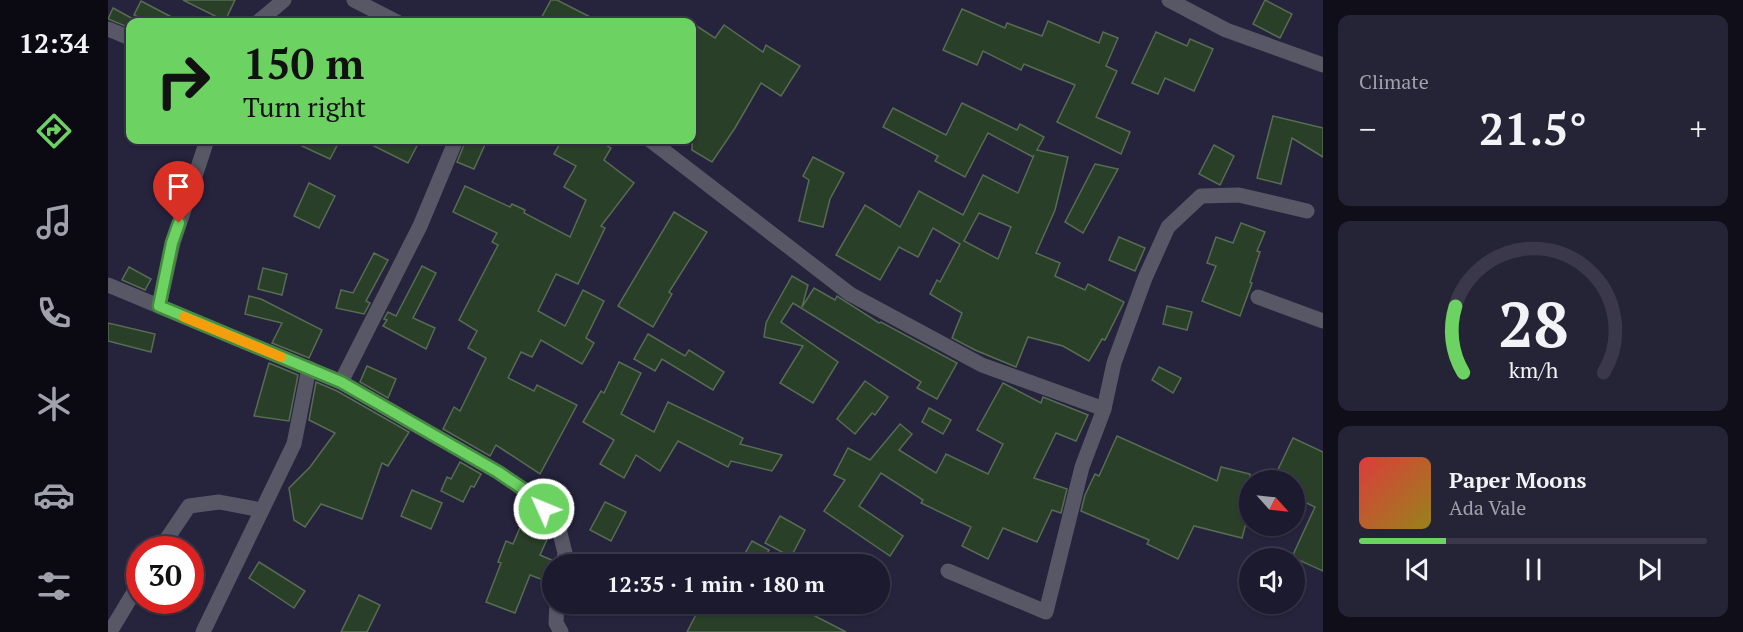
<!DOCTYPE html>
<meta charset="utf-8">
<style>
:root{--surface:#1c1a2e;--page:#252336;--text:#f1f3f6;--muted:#a0a1aa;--line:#3a384a;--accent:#6cd362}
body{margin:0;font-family:"PT Serif",serif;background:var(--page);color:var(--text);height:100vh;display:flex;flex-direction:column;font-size:22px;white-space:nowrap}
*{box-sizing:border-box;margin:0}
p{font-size:20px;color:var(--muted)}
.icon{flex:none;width:33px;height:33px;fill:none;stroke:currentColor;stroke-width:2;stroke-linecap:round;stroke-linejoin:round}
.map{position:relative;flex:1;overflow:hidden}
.side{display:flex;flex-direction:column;gap:15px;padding:15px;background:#0f0e19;width:420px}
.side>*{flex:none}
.guide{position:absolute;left:18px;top:18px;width:570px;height:126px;border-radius:12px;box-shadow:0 2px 4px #0004,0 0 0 2px var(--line);background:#6cd362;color:#111;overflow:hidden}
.needle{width:39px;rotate:117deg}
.fabs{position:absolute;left:1131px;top:470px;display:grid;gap:12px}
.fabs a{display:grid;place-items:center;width:66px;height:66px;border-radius:50%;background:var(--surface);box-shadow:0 2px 4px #0004,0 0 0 2px var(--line);font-size:30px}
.speed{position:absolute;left:18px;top:536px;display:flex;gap:12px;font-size:30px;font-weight:700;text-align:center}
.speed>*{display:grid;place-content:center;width:78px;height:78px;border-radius:50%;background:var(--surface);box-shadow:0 2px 4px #0004,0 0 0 2px var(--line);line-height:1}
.speed .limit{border:9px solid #d22;background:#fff;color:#111}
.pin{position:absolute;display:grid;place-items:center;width:51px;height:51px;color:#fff;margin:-62px -26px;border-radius:50% 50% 50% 0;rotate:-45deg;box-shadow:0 0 6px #0007}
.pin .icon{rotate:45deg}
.me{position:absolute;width:66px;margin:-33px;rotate:314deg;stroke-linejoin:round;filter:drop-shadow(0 0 4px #0008)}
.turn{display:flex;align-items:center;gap:21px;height:126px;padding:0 18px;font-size:27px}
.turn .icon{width:78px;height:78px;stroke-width:2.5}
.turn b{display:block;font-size:42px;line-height:51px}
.big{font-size:45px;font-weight:800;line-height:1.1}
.side .card{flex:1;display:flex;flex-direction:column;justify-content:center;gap:9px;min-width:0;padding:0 21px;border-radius:12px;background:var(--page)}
.side .dial{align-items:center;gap:0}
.dial svg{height:156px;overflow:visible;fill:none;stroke:var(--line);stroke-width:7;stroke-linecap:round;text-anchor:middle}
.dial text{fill:var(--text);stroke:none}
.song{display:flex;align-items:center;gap:18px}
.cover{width:72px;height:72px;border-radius:9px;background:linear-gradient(135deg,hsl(0 70% 55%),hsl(50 70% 35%))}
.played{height:6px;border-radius:3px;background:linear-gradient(90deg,var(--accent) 25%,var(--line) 25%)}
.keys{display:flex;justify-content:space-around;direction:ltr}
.heat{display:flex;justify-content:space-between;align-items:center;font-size:33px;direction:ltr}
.trip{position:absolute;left:434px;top:554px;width:348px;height:60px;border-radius:30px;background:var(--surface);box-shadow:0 2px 4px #0004,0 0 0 2px var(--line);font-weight:800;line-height:60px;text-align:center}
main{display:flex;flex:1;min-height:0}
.tabs{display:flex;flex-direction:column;width:108px;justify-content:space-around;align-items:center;background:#0b0a12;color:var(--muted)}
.tabs .icon{width:42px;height:42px}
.tabs .current{color:var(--accent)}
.tabs b{font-size:27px;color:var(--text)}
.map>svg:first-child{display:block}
.building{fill:#2a3f28;stroke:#566c53;stroke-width:1.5;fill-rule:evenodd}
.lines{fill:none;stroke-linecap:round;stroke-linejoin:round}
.minor{stroke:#585765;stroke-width:15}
.route-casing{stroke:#468940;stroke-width:15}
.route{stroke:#6cd362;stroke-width:10}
.slow{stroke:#f59e0b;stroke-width:10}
</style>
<main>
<nav class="tabs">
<b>12:34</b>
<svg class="icon current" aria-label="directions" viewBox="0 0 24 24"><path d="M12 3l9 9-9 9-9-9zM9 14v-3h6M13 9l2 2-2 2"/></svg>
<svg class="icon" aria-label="music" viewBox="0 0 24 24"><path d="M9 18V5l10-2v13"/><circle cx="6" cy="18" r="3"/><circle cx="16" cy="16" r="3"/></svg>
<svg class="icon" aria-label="phone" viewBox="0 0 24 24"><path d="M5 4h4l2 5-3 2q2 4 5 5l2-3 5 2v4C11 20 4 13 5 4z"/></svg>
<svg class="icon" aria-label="climate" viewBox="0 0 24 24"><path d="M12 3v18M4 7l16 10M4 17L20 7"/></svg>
<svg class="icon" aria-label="car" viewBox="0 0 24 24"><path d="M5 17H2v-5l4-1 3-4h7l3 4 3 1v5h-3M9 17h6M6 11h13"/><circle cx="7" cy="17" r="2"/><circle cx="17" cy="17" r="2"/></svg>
<svg class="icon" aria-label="filters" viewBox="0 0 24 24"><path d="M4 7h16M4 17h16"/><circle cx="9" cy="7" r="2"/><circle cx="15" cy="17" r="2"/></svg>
</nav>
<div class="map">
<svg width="1215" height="632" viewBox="0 0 1215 632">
<rect width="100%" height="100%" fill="#26233d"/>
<g class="building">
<path d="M75 0H127L117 21Z"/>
<path d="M443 0H449L492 22H431Z"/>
<path d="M1157 0 1184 14 1172 38 1145 24Z"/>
<path d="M33 1 73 22H39L26 15Z"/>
<path d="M5 8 27 20 22 22V28L0 19Z"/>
<path d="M854 9 897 28 899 23 934 36 940 21 991 43 995 32 1010 38 998 66 1009 71 988 117 1022 132 1013 154 949 122 967 85 916 64 913 70 875 51 869 65 835 50Z"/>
<path d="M584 23 607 38 616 25 655 52 658 45 692 66 673 96 653 83 627 128 604 162 584 150Z"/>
<path d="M1048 32 1079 46 1082 39 1105 49 1086 91 1057 78 1050 94 1024 83Z"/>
<path d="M854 103 909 130 912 124 936 137 929 150 960 157 947 210 928 253 952 263 947 276 977 290 980 284 1016 302 997 340 994 339 981 361 955 346 920 337 908 367 867 350 844 338 854 313 822 294 829 280 832 282 852 244 825 228 810 257 791 247 772 280 728 255 757 205 792 227 811 191 855 215 875 175 910 193 926 155 925 157 880 133 857 177 827 161 830 156 775 127 785 108 838 135ZM871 213 903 227 890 259 856 241Z"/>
<path d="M1165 116 1215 128V157L1184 138 1173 184 1149 178Z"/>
<path d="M181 140H232L222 159Z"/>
<path d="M254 140H312L300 163Z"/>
<path d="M358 140H379L366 169 349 162Z"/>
<path d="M454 140H489L503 148 496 160 526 183 493 226 497 228 470 284 448 274 430 311 457 326 475 290 496 301 478 338 486 343 474 364 433 340 424 357 413 352 400 378 426 391 429 385 469 405 432 474 388 445 382 456 335 429 346 407 352 411 378 358 360 348 369 331 351 320 390 245 384 242 389 233 345 212 357 186 402 207 404 204 417 210 416 213 462 237 478 200 456 187 468 166 446 154Z"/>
<path d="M1106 145 1126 156 1112 185 1091 174Z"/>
<path d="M705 157 736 173 722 199 715 227 691 221 701 180 695 176Z"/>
<path d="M987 164 1010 169 975 233 957 222Z"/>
<path d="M201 183 227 196 211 228 186 216Z"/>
<path d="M566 212 599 232 561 292 564 294 545 327 510 306Z"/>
<path d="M1133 223 1157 232 1149 251 1152 252 1142 282 1144 283 1132 316 1094 301 1108 266 1099 263 1108 237 1125 243Z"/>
<path d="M1011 237 1037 248 1027 271 1001 260Z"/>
<path d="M266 253 280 260 258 301 262 303 256 314 228 308 233 290 245 293Z"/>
<path d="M314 266 328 273 305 318 327 328 318 349 275 326 279 320 276 319 280 312 288 316Z"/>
<path d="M21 267 43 279 37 290 14 280Z"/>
<path d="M155 268 179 274 174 295 150 289Z"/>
<path d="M684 276 700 285 694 307 706 288 727 300 729 296 771 323 773 322 849 363 829 399 809 388 813 382 685 303 673 322 730 362 705 403 672 383 695 346 656 337 658 323 662 315Z"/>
<path d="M141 296 153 299 214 330 201 358 164 343 174 323 137 314Z"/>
<path d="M1059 306 1084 312 1079 330 1055 324Z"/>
<path d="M0 323 47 334 43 352 0 341Z"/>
<path d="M540 334 577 356 581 350 616 372 605 390 554 359 547 371 526 359Z"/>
<path d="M511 362 533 373 513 414 546 432 560 402 635 438 632 444 674 455 664 471 623 461 620 467 570 441 552 471 528 455 516 478 492 464 506 440 475 422 493 391 496 393Z"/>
<path d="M161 363 190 375 181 421 146 416Z"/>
<path d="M259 366 288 379 280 398 252 382Z"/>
<path d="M1051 367 1073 378 1065 393 1044 380Z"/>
<path d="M757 381 780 397 767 415 764 413 747 434 729 419Z"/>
<path d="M208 382 229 391 301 432 280 466 274 463 254 519 213 504 197 527 186 520 181 488 202 467 227 433 201 420Z"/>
<path d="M895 383 933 403 935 397 980 415 968 441 948 433 926 478 959 489 953 513 944 510 929 542 895 528 880 559 854 546 863 527 813 503 815 500 773 473 751 506 795 536 782 556 716 511 737 480 726 475 740 448 762 460 792 424 804 434 791 450 828 473 838 454 880 474 895 444 869 430Z"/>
<path d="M821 408 843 420 835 434 814 422Z"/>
<path d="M1009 436 1109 481 1113 467 1142 474V509L1134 538 1086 526 1070 559 1039 544 1041 540 973 511 977 495 987 474 991 476Z"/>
<path d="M1185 438 1215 452V571L1184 557 1207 507 1186 497V480H1165Z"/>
<path d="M352 462 373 474 366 487 363 486 355 502 333 491 339 477 343 479Z"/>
<path d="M304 490 334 503 323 529 293 516Z"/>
<path d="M497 502 518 512 503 541 482 530Z"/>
<path d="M672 516 697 530 683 557 657 543Z"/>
<path d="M416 518 441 530 442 533 432 555 446 561 438 581 422 575 407 613 378 602 393 563 390 562 398 541 405 544Z"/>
<path d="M644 541 661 550 653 564H631Z"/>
<path d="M151 562 197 591 186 608 141 578Z"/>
<path d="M251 595 272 605 259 632H233Z"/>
<path d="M594 603H682L738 632H579Z"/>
</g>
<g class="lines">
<g class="minor">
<path d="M246 0 289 22"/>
<path d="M1061 0 1118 30 1215 65"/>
<path d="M150 22 176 0"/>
<path d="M0 29 22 38"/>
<path d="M542 140 742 294 874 365 996 409 974 467 938 612 840 571"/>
<path d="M0 285 233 382 390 472 421 493 450 525 457 553 455 564"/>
<path d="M1150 297 1215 321"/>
<path d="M51 306 65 243 99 140"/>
<path d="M233 382 312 226 348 140"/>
<path d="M996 409 1006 363 1037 278 1060 227 1093 196 1131 195 1199 211"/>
<path d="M52 549 81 506 111 502 154 510"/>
<path d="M449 603 448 623 453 632"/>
<path d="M2 632 32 582"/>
<path d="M95 632 186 444 201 368"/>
</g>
</g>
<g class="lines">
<g class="route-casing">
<path id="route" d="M71 223 64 243 51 306 233 382 390 472 421 493 436 509"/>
</g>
<use href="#route" class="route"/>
<path class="slow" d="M76 317 173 357"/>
</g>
</svg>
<div class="fabs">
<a><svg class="needle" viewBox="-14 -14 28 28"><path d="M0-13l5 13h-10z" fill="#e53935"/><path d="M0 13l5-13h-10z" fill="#a0a1aa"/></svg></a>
<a><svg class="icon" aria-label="sound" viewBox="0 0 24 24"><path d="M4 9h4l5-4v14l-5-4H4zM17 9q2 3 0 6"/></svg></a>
</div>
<div class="speed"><div class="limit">30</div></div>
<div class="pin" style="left:71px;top:223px;background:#d93025"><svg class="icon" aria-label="arrive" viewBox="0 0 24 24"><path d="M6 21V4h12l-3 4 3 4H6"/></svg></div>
<svg class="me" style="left:436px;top:509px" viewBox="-20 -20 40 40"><circle r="17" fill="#6cd362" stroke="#fff" stroke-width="3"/><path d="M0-11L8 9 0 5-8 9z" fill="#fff"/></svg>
<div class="trip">12:35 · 1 min · 180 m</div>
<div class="guide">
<div class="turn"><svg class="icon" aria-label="right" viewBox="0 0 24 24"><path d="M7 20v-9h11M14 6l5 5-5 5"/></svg><div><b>150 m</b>Turn right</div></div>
</div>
</div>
<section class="side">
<div class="card"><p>Climate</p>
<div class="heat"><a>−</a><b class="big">21.5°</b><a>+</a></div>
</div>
<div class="card dial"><svg viewBox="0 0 100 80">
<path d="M14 69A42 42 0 1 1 86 69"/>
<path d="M14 69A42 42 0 0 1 10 35" stroke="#6cd362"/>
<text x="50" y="56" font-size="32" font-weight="700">28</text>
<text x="50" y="72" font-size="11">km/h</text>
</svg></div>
<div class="card">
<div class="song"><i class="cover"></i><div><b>Paper Moons</b><p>Ada Vale</p></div></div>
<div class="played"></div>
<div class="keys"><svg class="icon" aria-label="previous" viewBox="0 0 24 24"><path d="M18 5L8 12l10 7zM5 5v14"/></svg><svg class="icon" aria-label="pause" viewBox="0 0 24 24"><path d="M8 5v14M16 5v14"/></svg><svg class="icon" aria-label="next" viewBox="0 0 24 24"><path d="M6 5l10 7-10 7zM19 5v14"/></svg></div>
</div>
</section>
</main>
